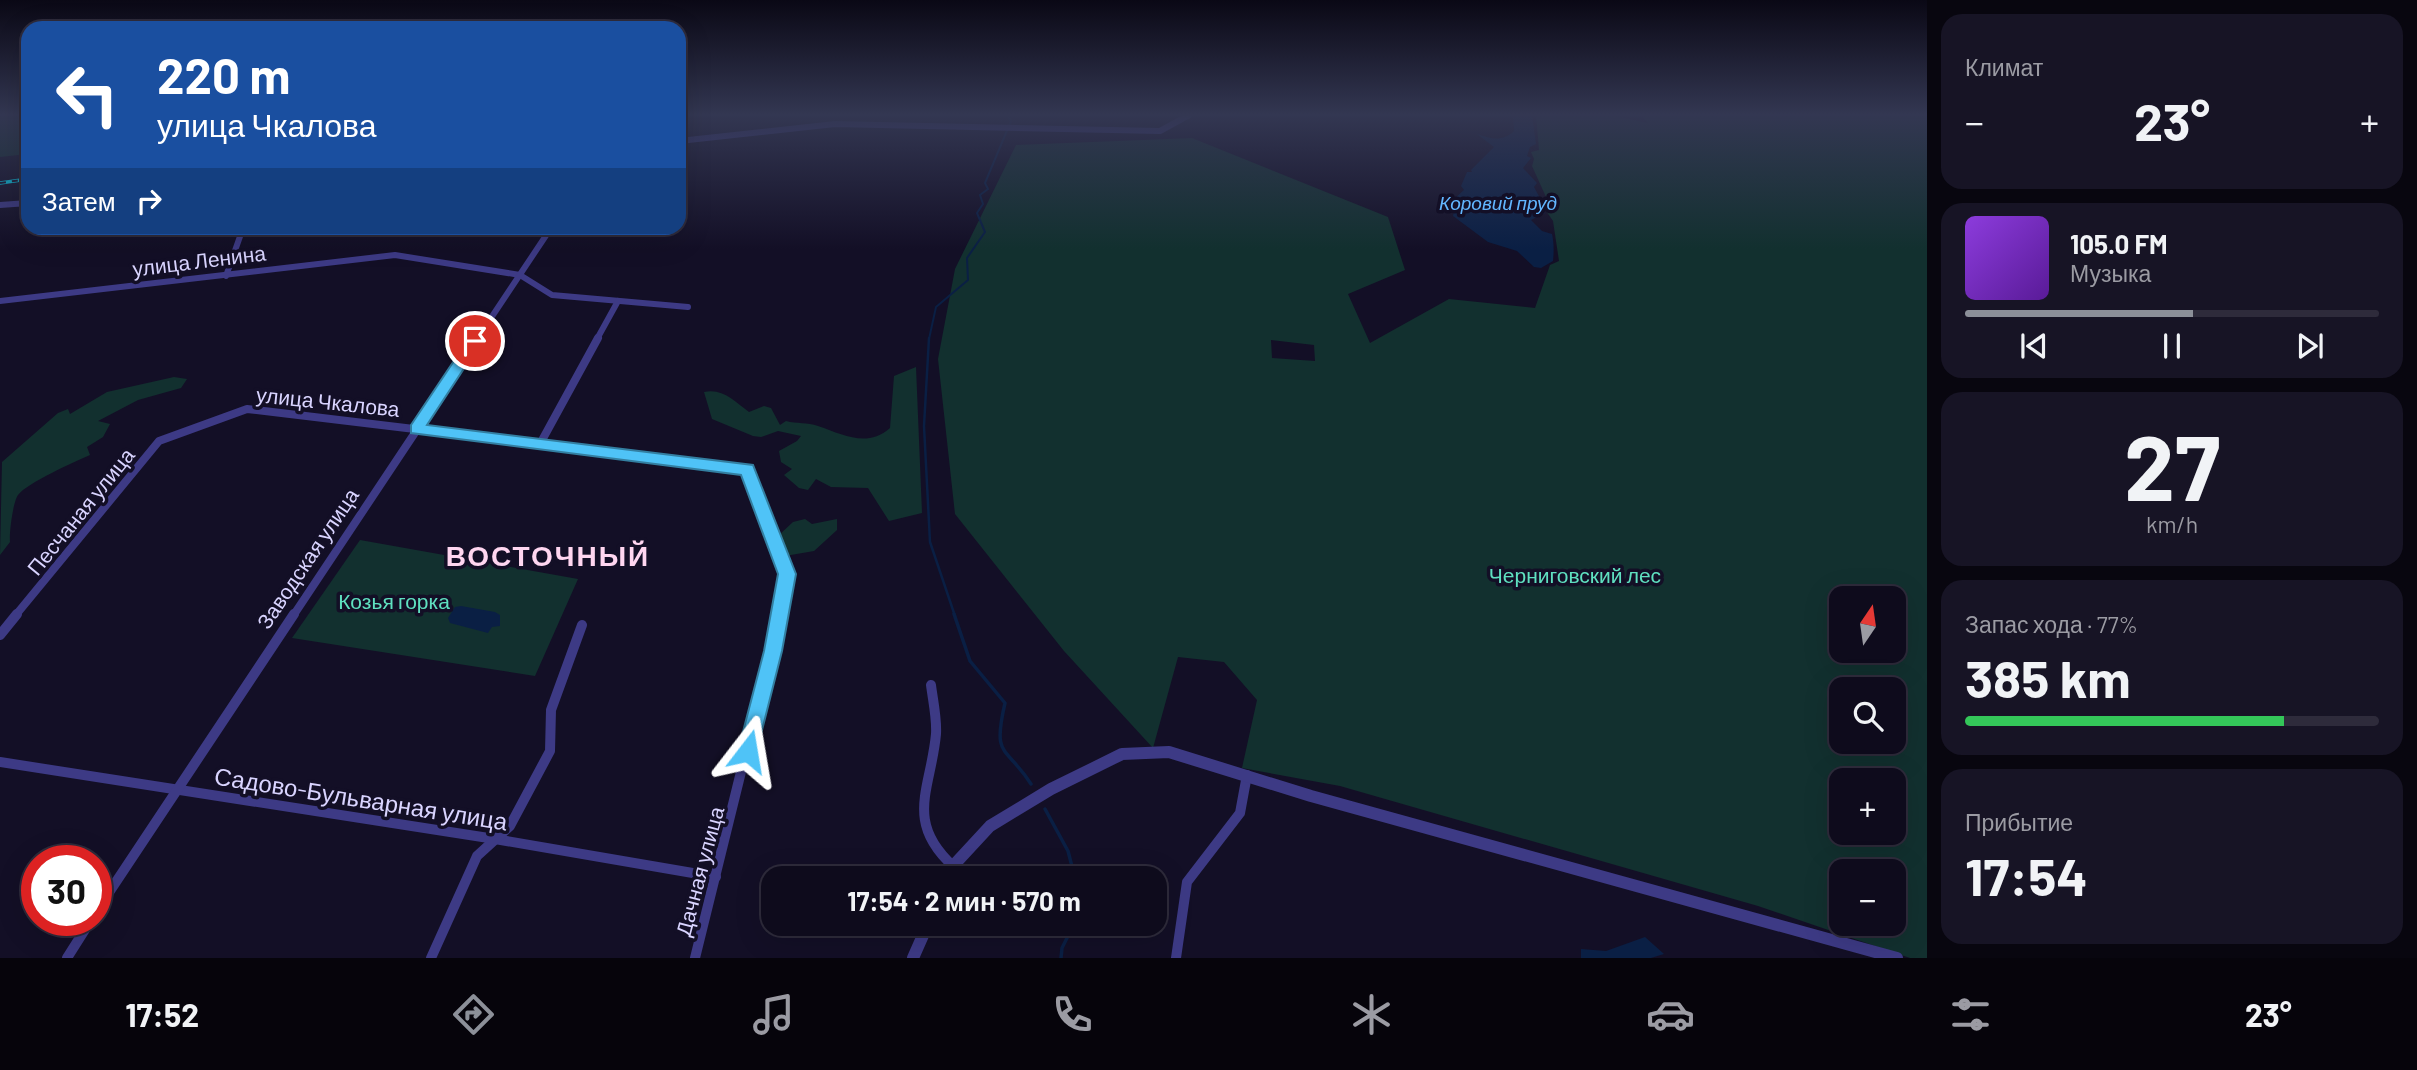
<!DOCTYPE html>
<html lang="ru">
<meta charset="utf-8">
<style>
:root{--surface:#0e0b1c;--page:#171425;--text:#f1f3f6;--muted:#9b9ba3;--line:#2e2b3b;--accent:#8c9099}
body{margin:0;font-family:Barlow,sans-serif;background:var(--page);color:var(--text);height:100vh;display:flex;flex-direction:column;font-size:26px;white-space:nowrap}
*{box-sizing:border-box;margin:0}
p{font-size:23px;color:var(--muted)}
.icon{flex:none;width:38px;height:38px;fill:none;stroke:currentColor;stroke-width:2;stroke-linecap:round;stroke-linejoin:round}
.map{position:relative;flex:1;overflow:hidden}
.drawer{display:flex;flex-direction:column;gap:14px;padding:14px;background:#08060f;width:490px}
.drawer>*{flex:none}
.banner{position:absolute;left:21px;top:21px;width:665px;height:214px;border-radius:21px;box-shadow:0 7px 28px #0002,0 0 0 2px var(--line);background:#1a4fa0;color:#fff;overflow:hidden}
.needle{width:46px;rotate:13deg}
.controls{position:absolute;left:1829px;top:586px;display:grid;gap:14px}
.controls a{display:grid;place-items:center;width:77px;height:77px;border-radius:14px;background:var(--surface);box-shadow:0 7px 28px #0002,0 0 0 2px var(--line);font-size:35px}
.speed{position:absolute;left:21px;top:845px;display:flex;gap:14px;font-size:35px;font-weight:700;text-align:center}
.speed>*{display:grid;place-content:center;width:91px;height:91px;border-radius:50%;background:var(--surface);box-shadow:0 7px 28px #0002,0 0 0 2px var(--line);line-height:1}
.speed .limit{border:10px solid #d22;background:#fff;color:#111}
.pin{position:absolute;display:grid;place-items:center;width:60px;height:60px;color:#fff;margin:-30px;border:4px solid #fff;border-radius:50%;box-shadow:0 2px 7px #0007}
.me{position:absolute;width:77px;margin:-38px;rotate:14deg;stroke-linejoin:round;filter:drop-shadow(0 0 5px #0008)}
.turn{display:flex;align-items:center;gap:24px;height:147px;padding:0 21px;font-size:32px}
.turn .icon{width:91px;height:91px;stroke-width:2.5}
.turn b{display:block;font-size:49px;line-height:60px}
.then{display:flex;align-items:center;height:66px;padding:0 21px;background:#0003;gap:14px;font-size:26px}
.big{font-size:52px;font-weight:700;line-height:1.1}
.drawer .widget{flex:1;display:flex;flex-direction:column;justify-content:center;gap:10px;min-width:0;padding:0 24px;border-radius:21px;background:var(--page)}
.drawer .dial{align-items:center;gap:0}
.dial b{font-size:91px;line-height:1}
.song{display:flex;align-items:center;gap:21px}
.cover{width:84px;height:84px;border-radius:10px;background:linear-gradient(135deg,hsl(270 70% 55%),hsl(270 70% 35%))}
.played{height:7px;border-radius:4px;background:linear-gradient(90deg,var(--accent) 55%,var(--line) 55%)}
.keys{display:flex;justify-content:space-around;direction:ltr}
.heat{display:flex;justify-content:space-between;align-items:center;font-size:38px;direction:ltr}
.charge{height:10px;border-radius:5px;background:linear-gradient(90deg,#34c759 77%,var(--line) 0)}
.trip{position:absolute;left:761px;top:866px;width:406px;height:70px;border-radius:21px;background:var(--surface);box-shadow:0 7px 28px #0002,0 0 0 2px var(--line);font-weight:700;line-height:70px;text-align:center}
.tabs{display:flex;height:112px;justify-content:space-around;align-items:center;background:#06040b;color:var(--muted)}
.tabs .icon{width:49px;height:49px}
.tabs .active{color:var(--accent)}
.tabs b{font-size:32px;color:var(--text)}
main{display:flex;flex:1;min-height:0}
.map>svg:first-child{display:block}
.green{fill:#12302f;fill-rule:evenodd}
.water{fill:#0a1f44}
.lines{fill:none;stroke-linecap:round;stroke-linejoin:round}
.stream-far2{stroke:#0a1f44;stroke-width:2}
.stream-far1{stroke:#0a1f44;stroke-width:2.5}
.stream{stroke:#0a1f44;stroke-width:3.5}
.minor-far2{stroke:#3d3a85;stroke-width:6}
.minor-far1{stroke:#3d3a85;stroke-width:8}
.minor{stroke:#3d3a85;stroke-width:10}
.tertiary{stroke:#3d3a85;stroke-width:12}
.rail-casing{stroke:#00e5ff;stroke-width:3.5}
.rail{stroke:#130f26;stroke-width:2;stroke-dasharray:6;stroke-linecap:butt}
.route{fill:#4fc3f7;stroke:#337fa1;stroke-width:2}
.labels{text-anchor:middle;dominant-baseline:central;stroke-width:7;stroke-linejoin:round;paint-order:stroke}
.far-water-label{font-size:19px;font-style:italic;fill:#62b6ff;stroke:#130f26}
.street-label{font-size:21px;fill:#d9d4ff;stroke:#130f26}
.park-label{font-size:21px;fill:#5fe0c0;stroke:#130f26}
.near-street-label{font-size:24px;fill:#d9d4ff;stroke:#130f26}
.district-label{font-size:28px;font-weight:bold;letter-spacing:2px;fill:#ffd6f0;stroke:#130f26}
</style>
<main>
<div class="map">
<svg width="1927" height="958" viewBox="0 0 1927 958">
<rect width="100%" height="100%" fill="#130f26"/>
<g class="green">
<path d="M0 115H28V154L0 157Z"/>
<path d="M1536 115H1610L1648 123 1641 115H1927V958H1910L1758 906 1340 786 1242 768 1257 700 1224 662 1178 657 1153 748 1064 651 955 514 938 359 955 269 1016 145 1192 138 1388 217 1405 270 1348 294 1370 343 1449 299 1535 308 1550 265 1559 261 1553 221 1544 208 1546 197 1532 166 1534 159 1531 152 1539 150ZM1271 340 1314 345 1315 361 1272 358ZM1841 598H1894V651H1841ZM1841 690H1894V742H1841ZM1841 780H1894V833H1841ZM1841 872H1894V924H1841Z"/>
<path d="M916 367 922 513 889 521 868 488 831 487 816 479 808 490 799 488 784 475 792 469 781 462 779 451 797 441 801 436 778 431 761 437 753 436 712 419 704 392C723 388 734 401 749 412L764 406 771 408 780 425 786 421C797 424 807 422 818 426 844 435 867 448 890 428L894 376Z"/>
<path d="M174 377 187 379 181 388 138 400 98 421 110 424 103 437 87 447 90 455C74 462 27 483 18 495 13 502 9 533 10 542L0 555 2 462 58 413 68 409 70 414 107 392Z"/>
<path d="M805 519 812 524 837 519V530L814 551 785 556 777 537 793 522Z"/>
<path d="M360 540 578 579 535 676 292 638Z"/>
</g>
<g class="water">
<path d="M1513 115H1532L1536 144 1530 147 1527 156 1531 158 1523 168 1537 183 1534 187 1540 198 1534 200 1535 206 1545 213 1531 220 1542 231 1552 234C1554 242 1554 252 1553 261L1541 268 1534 267 1517 251 1488 242 1453 216 1456 203 1454 199 1464 190 1461 186 1467 172H1472L1471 170 1494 147 1477 134C1492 139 1502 142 1514 131Z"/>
<path d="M461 606 495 612 500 615V626L492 627 488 633 450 623 448 618 455 607Z"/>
<path d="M1645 937 1664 954 1651 958H1581V949L1606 951Z"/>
</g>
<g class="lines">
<path class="stream-far2" d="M929 339 936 307 968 280 967 258 985 232 977 213 983 204 980 195 988 189 985 183 1011 121 1006 115"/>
<path class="stream-far1" d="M929 338 924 426 930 542 955 616"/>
<g class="stream">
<path d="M954 614 970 661 1005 703C992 759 1006 745 1031 784"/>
<path d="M1045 809 1068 851 1075 878"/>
<path d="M1061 958 1062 948 1074 924"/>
</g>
<g class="minor-far2">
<path d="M679 141 835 124 1160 131 1189 115"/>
<path d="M0 205 28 203"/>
<path d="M226 276 243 228"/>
<path d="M0 301 395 255 520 275 552 295 688 307"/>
<path d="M477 339 551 228"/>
<path d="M597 339 618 301"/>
</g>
<g class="minor-far1">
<path d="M540 444 598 338"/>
<path d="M15 616 159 441 247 409 747 469 787 574 779 616"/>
<path d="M293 616 478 338"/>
</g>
<g class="minor">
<path d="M0 635 17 614"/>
<path d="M931 685C933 701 937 718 936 734 931 789 904 821 953 866"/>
<path d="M0 762 495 839 716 877"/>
<path d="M96 912 294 614"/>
<path d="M67 958 91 920"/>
<path d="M431 958 477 856 510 826 550 751 551 710 582 625"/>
<path d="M695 958 780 614"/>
<path d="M1176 958 1187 882 1240 813 1247 775"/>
</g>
<g class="tertiary">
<path d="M947 878 953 866 990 826 1051 789 1122 754 1169 752 1311 796 1897 958"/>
<path d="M913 958 928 924"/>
</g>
<g class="rail-casing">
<path id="rail" d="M0 183 28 179"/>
</g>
<use href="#rail" class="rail"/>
</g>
<linearGradient id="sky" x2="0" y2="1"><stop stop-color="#0a0815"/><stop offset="0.46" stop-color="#333752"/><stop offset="1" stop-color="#333752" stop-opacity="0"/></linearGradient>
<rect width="1927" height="249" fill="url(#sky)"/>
<path class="route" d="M475 336 482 341 427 425 753 465 796 574 782 651 755 758 748 760 741 758 738 751 764 651 778 574 741 475 411 433V425L470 337Z"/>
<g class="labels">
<g class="far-water-label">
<text x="1498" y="202">Коровий пруд</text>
</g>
<g class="street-label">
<text transform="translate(199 260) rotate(-7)">улица Ленина</text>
<text transform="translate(328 401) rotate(6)">улица Чкалова</text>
<text transform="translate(80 511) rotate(-51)">Песчаная улица</text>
<text transform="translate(307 558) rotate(-56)">Заводская улица</text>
<text transform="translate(699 871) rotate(-75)">Дачная улица</text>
</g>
<g class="park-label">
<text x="1575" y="574">Черниговский лес</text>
<text x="394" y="600">Козья горка</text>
</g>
<g class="near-street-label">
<text transform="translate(361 798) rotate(9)">Садово-Бульварная улица</text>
</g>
<g class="district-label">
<text x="548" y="555">ВОСТОЧНЫЙ</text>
</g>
</g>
</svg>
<div class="controls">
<a><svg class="needle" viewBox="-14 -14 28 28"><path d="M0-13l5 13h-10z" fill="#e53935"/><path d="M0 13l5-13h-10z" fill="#9b9ba3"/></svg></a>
<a><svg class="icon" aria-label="search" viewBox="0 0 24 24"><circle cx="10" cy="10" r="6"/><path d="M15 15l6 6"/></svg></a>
<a>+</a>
<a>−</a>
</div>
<div class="speed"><div class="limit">30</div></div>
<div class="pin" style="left:475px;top:341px;background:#d93025"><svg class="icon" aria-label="arrive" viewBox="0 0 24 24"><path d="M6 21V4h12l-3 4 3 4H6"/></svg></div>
<svg class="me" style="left:748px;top:751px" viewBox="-20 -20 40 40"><path d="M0-17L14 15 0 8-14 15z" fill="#4fc3f7" stroke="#fff" stroke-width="4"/></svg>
<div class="trip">17:54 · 2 мин · 570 m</div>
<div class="banner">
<div class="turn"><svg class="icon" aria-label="left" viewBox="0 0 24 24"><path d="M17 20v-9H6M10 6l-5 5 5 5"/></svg><div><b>220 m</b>улица Чкалова</div></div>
<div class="then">Затем<svg class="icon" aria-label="right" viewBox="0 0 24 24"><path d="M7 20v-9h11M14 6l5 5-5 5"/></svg></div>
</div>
</div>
<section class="drawer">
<div class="widget"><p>Климат</p>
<div class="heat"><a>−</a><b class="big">23°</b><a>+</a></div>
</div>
<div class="widget">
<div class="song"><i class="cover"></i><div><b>105.0 FM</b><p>Музыка</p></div></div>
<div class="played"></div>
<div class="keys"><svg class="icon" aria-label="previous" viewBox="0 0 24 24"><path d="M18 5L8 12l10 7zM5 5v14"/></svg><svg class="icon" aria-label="pause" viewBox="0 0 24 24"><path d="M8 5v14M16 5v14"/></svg><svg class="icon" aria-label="next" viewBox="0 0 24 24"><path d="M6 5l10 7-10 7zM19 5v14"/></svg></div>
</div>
<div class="widget dial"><b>27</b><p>km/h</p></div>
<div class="widget"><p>Запас хода · 77%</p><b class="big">385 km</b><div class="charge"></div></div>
<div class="widget"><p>Прибытие</p><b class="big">17:54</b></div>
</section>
</main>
<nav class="tabs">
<b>17:52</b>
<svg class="icon active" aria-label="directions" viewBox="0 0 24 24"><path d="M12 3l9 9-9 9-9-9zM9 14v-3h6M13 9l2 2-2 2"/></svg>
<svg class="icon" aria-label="music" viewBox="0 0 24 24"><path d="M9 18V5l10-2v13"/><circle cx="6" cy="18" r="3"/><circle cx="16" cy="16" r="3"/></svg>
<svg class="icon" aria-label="phone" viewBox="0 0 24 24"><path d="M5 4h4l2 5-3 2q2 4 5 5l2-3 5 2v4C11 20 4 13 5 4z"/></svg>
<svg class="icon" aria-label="climate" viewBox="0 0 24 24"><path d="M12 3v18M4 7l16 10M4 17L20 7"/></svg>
<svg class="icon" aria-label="car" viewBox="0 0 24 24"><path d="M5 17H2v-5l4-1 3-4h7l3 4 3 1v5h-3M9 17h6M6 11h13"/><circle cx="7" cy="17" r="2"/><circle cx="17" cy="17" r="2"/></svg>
<svg class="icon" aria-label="filters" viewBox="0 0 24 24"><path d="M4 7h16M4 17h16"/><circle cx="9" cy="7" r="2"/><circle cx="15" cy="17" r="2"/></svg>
<b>23°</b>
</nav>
